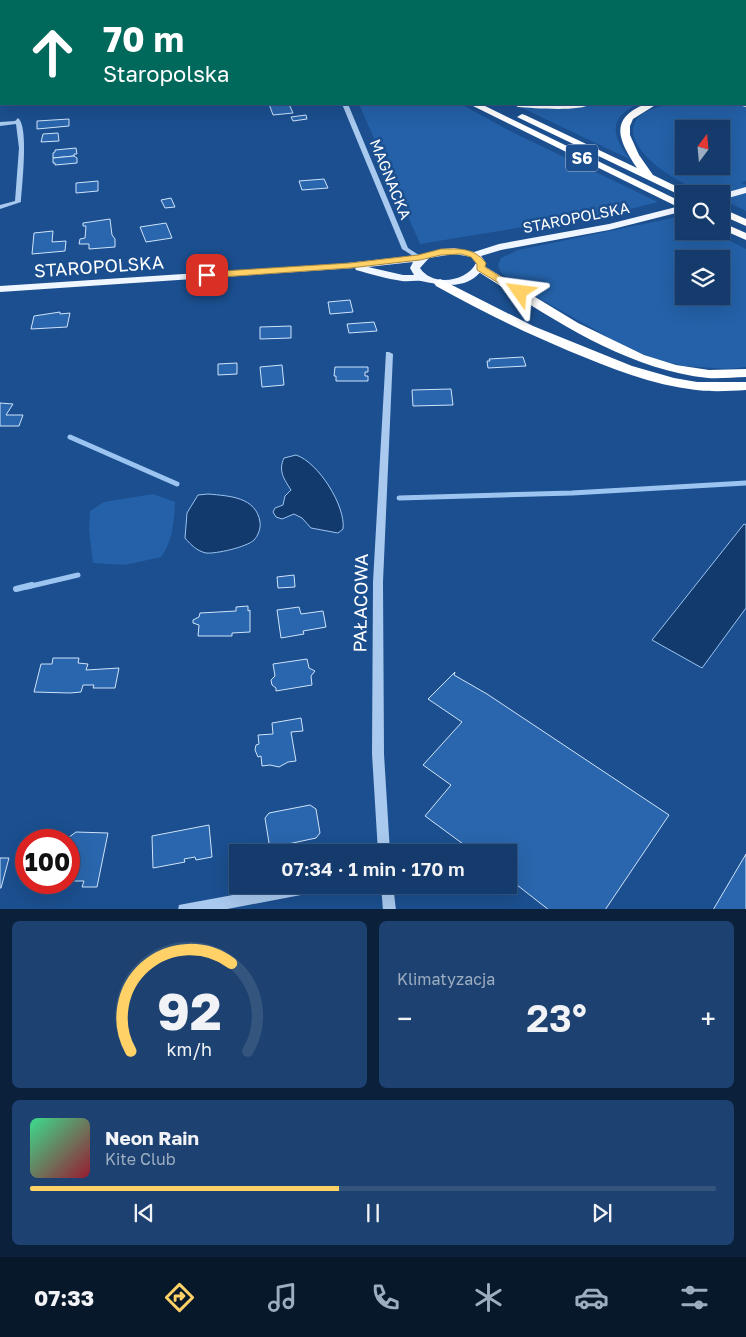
<!DOCTYPE html>
<html lang="pl">
<meta charset="utf-8">
<style>
:root{--surface:#143b6b;--page:#1d4271;--text:#f1f3f6;--muted:#9dadc1;--line:#33557e;--accent:#ffd166}
body{margin:0;font-family:"Golos Text",sans-serif;background:var(--page);color:var(--text);height:100vh;display:flex;flex-direction:column;font-size:19px;white-space:nowrap}
*{box-sizing:border-box;margin:0}
p{font-size:16px;color:var(--muted)}
.icon{flex:none;width:28px;height:28px;fill:none;stroke:currentColor;stroke-width:2;stroke-linecap:round;stroke-linejoin:round}
.map{position:relative;height:909px;overflow:hidden}
.panel{display:flex;flex-direction:column;gap:12px;padding:12px;background:#0b203b;flex:1}
.panel>*{flex:none}
.guide{position:absolute;left:0px;top:0px;width:746px;height:105px;box-shadow:0 5px 20px #0002,0 0 0 1px var(--line);background:#00695c;color:#fff;overflow:hidden}
.needle{width:32px;rotate:16deg}
.controls{position:absolute;left:675px;top:120px;display:grid;gap:10px}
.controls a{display:grid;place-items:center;width:55px;height:55px;border-radius:0px;background:var(--surface);box-shadow:0 5px 20px #0002,0 0 0 1px var(--line);font-size:25px}
.speed{position:absolute;left:15px;top:829px;display:flex;gap:10px;font-size:25px;font-weight:700;text-align:center}
.speed>*{display:grid;place-content:center;width:65px;height:65px;border-radius:50%;background:var(--surface);box-shadow:0 5px 20px #0002,0 0 0 1px var(--line);line-height:1}
.speed .limit{border:8px solid #d22;background:#fff;color:#111}
.pin{position:absolute;display:grid;place-items:center;width:42px;height:42px;color:#fff;margin:-21px;border-radius:10px;box-shadow:0 2px 8px #0006}
.me{position:absolute;width:55px;margin:-28px;rotate:301deg;stroke-linejoin:round;filter:drop-shadow(0 0 4px #0008)}
.turn{display:flex;align-items:center;gap:18px;height:105px;padding:0 20px;font-size:22px}
.turn .icon{width:65px;height:65px;stroke-width:2.5}
.turn b{display:block;font-size:35px;line-height:42px}
.big{font-size:38px;font-weight:600;line-height:1.1}
.panel .widget{flex:1;display:flex;flex-direction:column;justify-content:center;gap:8px;min-width:0;padding:0 18px;border-radius:8px;background:var(--page)}
.panel .dial{align-items:center;gap:0}
.dial svg{height:130px;overflow:visible;fill:none;stroke:var(--line);stroke-width:7;stroke-linecap:round;text-anchor:middle}
.dial text{fill:var(--text);stroke:none}
.song{display:flex;align-items:center;gap:15px}
.cover{width:60px;height:60px;border-radius:8px;background:linear-gradient(135deg,hsl(150 70% 55%),hsl(350 70% 35%))}
.played{height:5px;border-radius:2px;background:linear-gradient(90deg,var(--accent) 45%,var(--line) 45%)}
.keys{display:flex;justify-content:space-around;direction:ltr}
.heat{display:flex;justify-content:space-between;align-items:center;font-size:28px;direction:ltr}
.panel .tiles{flex:1;display:grid;gap:12px;grid-template-columns:1fr 1fr}
.widget:last-child{grid-column:span 2}
.trip{position:absolute;left:229px;top:844px;width:288px;height:50px;border-radius:0px;background:var(--surface);box-shadow:0 5px 20px #0002,0 0 0 1px var(--line);font-weight:600;line-height:50px;text-align:center}
.tabs{display:flex;height:80px;justify-content:space-around;align-items:center;background:#08182b;color:var(--muted)}
.tabs .icon{width:35px;height:35px}
.tabs .on{color:var(--accent)}
.tabs b{font-size:22px;color:var(--text)}
.map>svg:first-child{display:block}
.green{fill:#2461a8;fill-rule:evenodd}
.water{fill:#123a6d;stroke:#9cc4f0}
.lines{fill:none;stroke-linecap:round;stroke-linejoin:round}
.stream-far2{stroke:#9cc4f0;stroke-width:3}
.stream-far1{stroke:#9cc4f0;stroke-width:5}
.stream{stroke:#9cc4f0;stroke-width:6}
.building{fill:#2a66ad;stroke:#cfe3fa}
.minor{fill:#a9c9ee;fill-rule:evenodd}
.major{fill:#f0f6ff;fill-rule:evenodd}
.highway{fill:#fff;fill-rule:evenodd}
.route{fill:#ffd166;stroke:#a68842}
.labels{text-anchor:middle;dominant-baseline:central;stroke-width:5;stroke-linejoin:round;paint-order:stroke}
.far-street-label{font-size:15px;fill:#fff;stroke:#1b4f8f}
.shield{fill:#1b4f8f;stroke:#bbcadd;stroke-width:1}
.shield-label{font-size:16px;font-weight:bold;fill:#fff}
.street-label{font-size:18px;fill:#fff;stroke:#1b4f8f}
</style>
<div class="map">
<svg width="746" height="910" viewBox="0 0 746 910">
<rect width="100%" height="100%" fill="#1b4f8f"/>
<g class="green">
<path d="M344 0H581L584 1H346Z"/>
<path d="M359 104H461L512 132 658 202 627 210 420 244Z"/>
<path d="M514 104C555 111 597 104 638 104 607 118 612 138 631 160Z"/>
<path d="M671 104H728L746 107V181L741 183 746 185V211L721 199V194C678 194 579 120 671 104ZM684 129H721V166H684Z"/>
<path d="M682 216 684 217V231H712L746 249V367L728 369 684 366 658 360 629 349 521 288 501 273 498 265 501 258 518 250ZM684 259H721V296H684Z"/>
<path d="M153 494 175 502C174 521 173 541 161 557L125 565 93 563 89 530 90 511 104 502Z"/>
</g>
<g class="water">
<path d="M296 455C318 462 346 506 343 529L338 533 311 528 302 518 294 514 282 519 276 517 273 512 275 508 283 505 285 496 291 490C284 479 278 471 284 458Z"/>
<path d="M208 494C230 496 256 497 260 522 261 528 258 536 254 540 247 547 216 554 206 553 197 551 191 545 185 538L187 513 198 495Z"/>
<path d="M744 524 746 525V608L702 668 652 640Z"/>
</g>
<g class="lines">
<g class="stream-far2">
<path d="M469 0 471 1"/>
<path d="M566 0 569 1"/>
<path d="M447 1 457 0"/>
</g>
<g class="stream-far1">
<path d="M70 437 177 484"/>
<path d="M399 498 572 493 746 483"/>
<path d="M27 587 78 575"/>
</g>
<path class="stream" d="M16 589 32 585"/>
</g>
<g class="building">
<path d="M269 104H289L293 113 273 115Z"/>
<path d="M306 115 307 119 293 121 291 117Z"/>
<path d="M69 119V126L37 129V121Z"/>
<path d="M58 133 59 141 41 142 43 134Z"/>
<path d="M76 148 77 154H74V156L53 158V153L55 152V150Z"/>
<path d="M74 156 77 158V163L55 165V163H53V158Z"/>
<path d="M324 179 328 188 302 190 299 181Z"/>
<path d="M98 181V191L76 193V183Z"/>
<path d="M171 198 175 207 165 208 161 200Z"/>
<path d="M110 219 112 235 115 239V247L89 249V244H79L80 239 85 238 86 226H83V223Z"/>
<path d="M166 223 172 238 146 242 140 227Z"/>
<path d="M53 231 52 242 66 241 65 251 32 254 34 233Z"/>
<path d="M350 300 353 312 330 314 328 302Z"/>
<path d="M60 312V314L70 313 67 327 31 329 34 316Z"/>
<path d="M374 322 377 331 349 333 347 324Z"/>
<path d="M291 326V338L260 339V327Z"/>
<path d="M523 357 526 366 488 368 487 361H490L489 359Z"/>
<path d="M237 363V374L218 375V364Z"/>
<path d="M282 365 284 385 262 387 260 367Z"/>
<path d="M335 367H368V372H365V376H368V381H336V376H334Z"/>
<path d="M451 389 453 405 413 406 412 390Z"/>
<path d="M0 403 13 404 6 415H23L19 426H0Z"/>
<path d="M294 575 295 587 278 588 277 577Z"/>
<path d="M248 606V611L250 610V632L232 633V636H198L199 625 193 623V620L199 617 200 613 236 611V607Z"/>
<path d="M299 607 301 614 323 611 326 627 303 631 304 634 281 638 277 610Z"/>
<path d="M53 658H79L78 663 88 664 86 670 119 668 115 688H93L94 685H83L81 692 70 693 34 692 41 664H52Z"/>
<path d="M307 659 309 668 315 671 311 676 312 685 276 691V688L272 685 271 680 275 676 273 664Z"/>
<path d="M455 672 454 675 487 694 669 815 605 910H549L508 878V852H474L425 816 451 785 423 765 462 722 428 699Z"/>
<path d="M301 718 303 731 291 732 296 761 288 762 279 767 270 765 262 766 261 756 258 757 255 750 256 745 259 744 258 735 273 734 272 723Z"/>
<path d="M310 805 316 809 320 833 316 838 274 847 269 843 265 818 269 813Z"/>
<path d="M209 825 212 857 196 860 195 857 184 859 185 862 153 868 152 836Z"/>
<path d="M76 832 108 833 97 887H82L84 881H69L71 873H69V840H65Z"/>
<path d="M746 854V910H713Z"/>
<path d="M0 858H9L1 888H0Z"/>
</g>
<g class="lines">
<g class="minor">
<rect x="287" y="0" width="4" height="1"/>
<path d="M342 104H348L408 248 422 257V259H418L402 249Z"/>
<path d="M18 118C29 126 22 186 21 202L0 209V205L15 201 19 148 16 124 0 126V122L15 121Z"/>
<path d="M386 352H389L393 354 383 582 384 754 390 852H378L372 754 373 582Z"/>
<path d="M287 885H328L327 889 322 891 222 910H178L179 905 184 904Z"/>
<path d="M381 885H393L396 910H383Z"/>
</g>
<g class="major">
<path d="M746 187V193L721 200V194Z"/>
<path d="M684 205V211L609 230 501 250 481 256 486 263C472 291 446 286 421 281 415 280 408 282 402 281 387 279 371 274 356 270L355 268 0 292V286L338 264 419 255 442 249 454 248 474 252 499 244 609 224ZM454 254 472 257 476 263C467 282 432 287 420 268L429 258ZM413 262 410 268 414 275H403L368 267Z"/>
</g>
<g class="highway">
<path d="M314 0H323L324 1H315Z"/>
<path d="M330 0H339L340 1H331Z"/>
<path d="M745 101 746 107 742 106 740 104H745Z"/>
<path d="M469 104H481L684 203V210Z"/>
<path d="M513 104H591C580 112 533 108 518 107Z"/>
<path d="M645 104H657L633 119 630 126V135L639 155 653 175 688 192 689 194H684V197L517 117 522 114 525 115 637 168C619 141 608 119 645 104Z"/>
<path d="M721 208 746 219V226L721 215Z"/>
<path d="M721 222 746 233V240L721 229Z"/>
<path d="M481 264 578 323 644 355 676 365 709 370 746 369V377C733 377 720 379 708 378 621 368 549 316 477 271L475 268Z"/>
<path d="M440 279 533 326 632 366 674 378 697 382H746V390C729 391 713 392 696 390 652 385 610 368 569 351 523 332 479 310 436 286L434 283Z"/>
</g>
</g>
<path class="route" d="M441 249C460 249 473 247 486 263L485 267 525 292 520 295 517 294 477 270V264L471 257 461 254 441 255 420 260 350 268 207 278 202 275 207 272 350 263 418 255Z"/>
<g class="labels">
<g class="far-street-label">
<text transform="translate(391 179) rotate(68)">MAGNACKA</text>
<text transform="translate(576 217) rotate(-11)">STAROPOLSKA</text>
</g>
<rect class="shield" x="566" y="144.5" width="32" height="27" rx="4"/>
<g class="shield-label">
<text x="582" y="158">S6</text>
</g>
<g class="street-label">
<text transform="translate(99 266) rotate(-4)">STAROPOLSKA</text>
<text transform="translate(360 603) rotate(-89)">PAŁACOWA</text>
</g>
</g>
</svg>
<div class="controls">
<a><svg class="needle" viewBox="-14 -14 28 28"><path d="M0-13l5 13h-10z" fill="#e53935"/><path d="M0 13l5-13h-10z" fill="#9dadc1"/></svg></a>
<a><svg class="icon" aria-label="search" viewBox="0 0 24 24"><circle cx="10" cy="10" r="6"/><path d="M15 15l6 6"/></svg></a>
<a><svg class="icon" aria-label="layers" viewBox="0 0 24 24"><path d="M12 4l9 5-9 5-9-5zM3 14l9 5 9-5"/></svg></a>
</div>
<div class="speed"><div class="limit">100</div></div>
<div class="pin" style="left:207px;top:275px;background:#d93025"><svg class="icon" aria-label="arrive" viewBox="0 0 24 24"><path d="M6 21V4h12l-3 4 3 4H6"/></svg></div>
<svg class="me" style="left:520px;top:292px" viewBox="-20 -20 40 40"><path d="M0-17L14 15 0 8-14 15z" fill="#ffd166" stroke="#fff" stroke-width="4"/></svg>
<div class="trip">07:34 · 1 min · 170 m</div>
<div class="guide">
<div class="turn"><svg class="icon" aria-label="ahead" viewBox="0 0 24 24"><path d="M12 20V5M6 11l6-6 6 6"/></svg><div><b>70 m</b>Staropolska</div></div>
</div>
</div>
<section class="panel">
<div class="tiles">
<div class="widget dial"><svg viewBox="0 0 100 80">
<path d="M14 69A42 42 0 1 1 86 69"/>
<path d="M14 69A42 42 0 0 1 76 15" stroke="#ffd166"/>
<text x="50" y="56" font-size="32" font-weight="700">92</text>
<text x="50" y="72" font-size="11">km/h</text>
</svg></div>
<div class="widget"><p>Klimatyzacja</p>
<div class="heat"><a>−</a><b class="big">23°</b><a>+</a></div>
</div>
<div class="widget">
<div class="song"><i class="cover"></i><div><b>Neon Rain</b><p>Kite Club</p></div></div>
<div class="played"></div>
<div class="keys"><svg class="icon" aria-label="previous" viewBox="0 0 24 24"><path d="M18 5L8 12l10 7zM5 5v14"/></svg><svg class="icon" aria-label="pause" viewBox="0 0 24 24"><path d="M8 5v14M16 5v14"/></svg><svg class="icon" aria-label="next" viewBox="0 0 24 24"><path d="M6 5l10 7-10 7zM19 5v14"/></svg></div>
</div>
</div>
</section>
<nav class="tabs">
<b>07:33</b>
<svg class="icon on" aria-label="directions" viewBox="0 0 24 24"><path d="M12 3l9 9-9 9-9-9zM9 14v-3h6M13 9l2 2-2 2"/></svg>
<svg class="icon" aria-label="music" viewBox="0 0 24 24"><path d="M9 18V5l10-2v13"/><circle cx="6" cy="18" r="3"/><circle cx="16" cy="16" r="3"/></svg>
<svg class="icon" aria-label="phone" viewBox="0 0 24 24"><path d="M5 4h4l2 5-3 2q2 4 5 5l2-3 5 2v4C11 20 4 13 5 4z"/></svg>
<svg class="icon" aria-label="climate" viewBox="0 0 24 24"><path d="M12 3v18M4 7l16 10M4 17L20 7"/></svg>
<svg class="icon" aria-label="car" viewBox="0 0 24 24"><path d="M5 17H2v-5l4-1 3-4h7l3 4 3 1v5h-3M9 17h6M6 11h13"/><circle cx="7" cy="17" r="2"/><circle cx="17" cy="17" r="2"/></svg>
<svg class="icon" aria-label="filters" viewBox="0 0 24 24"><path d="M4 7h16M4 17h16"/><circle cx="9" cy="7" r="2"/><circle cx="15" cy="17" r="2"/></svg>
</nav>
